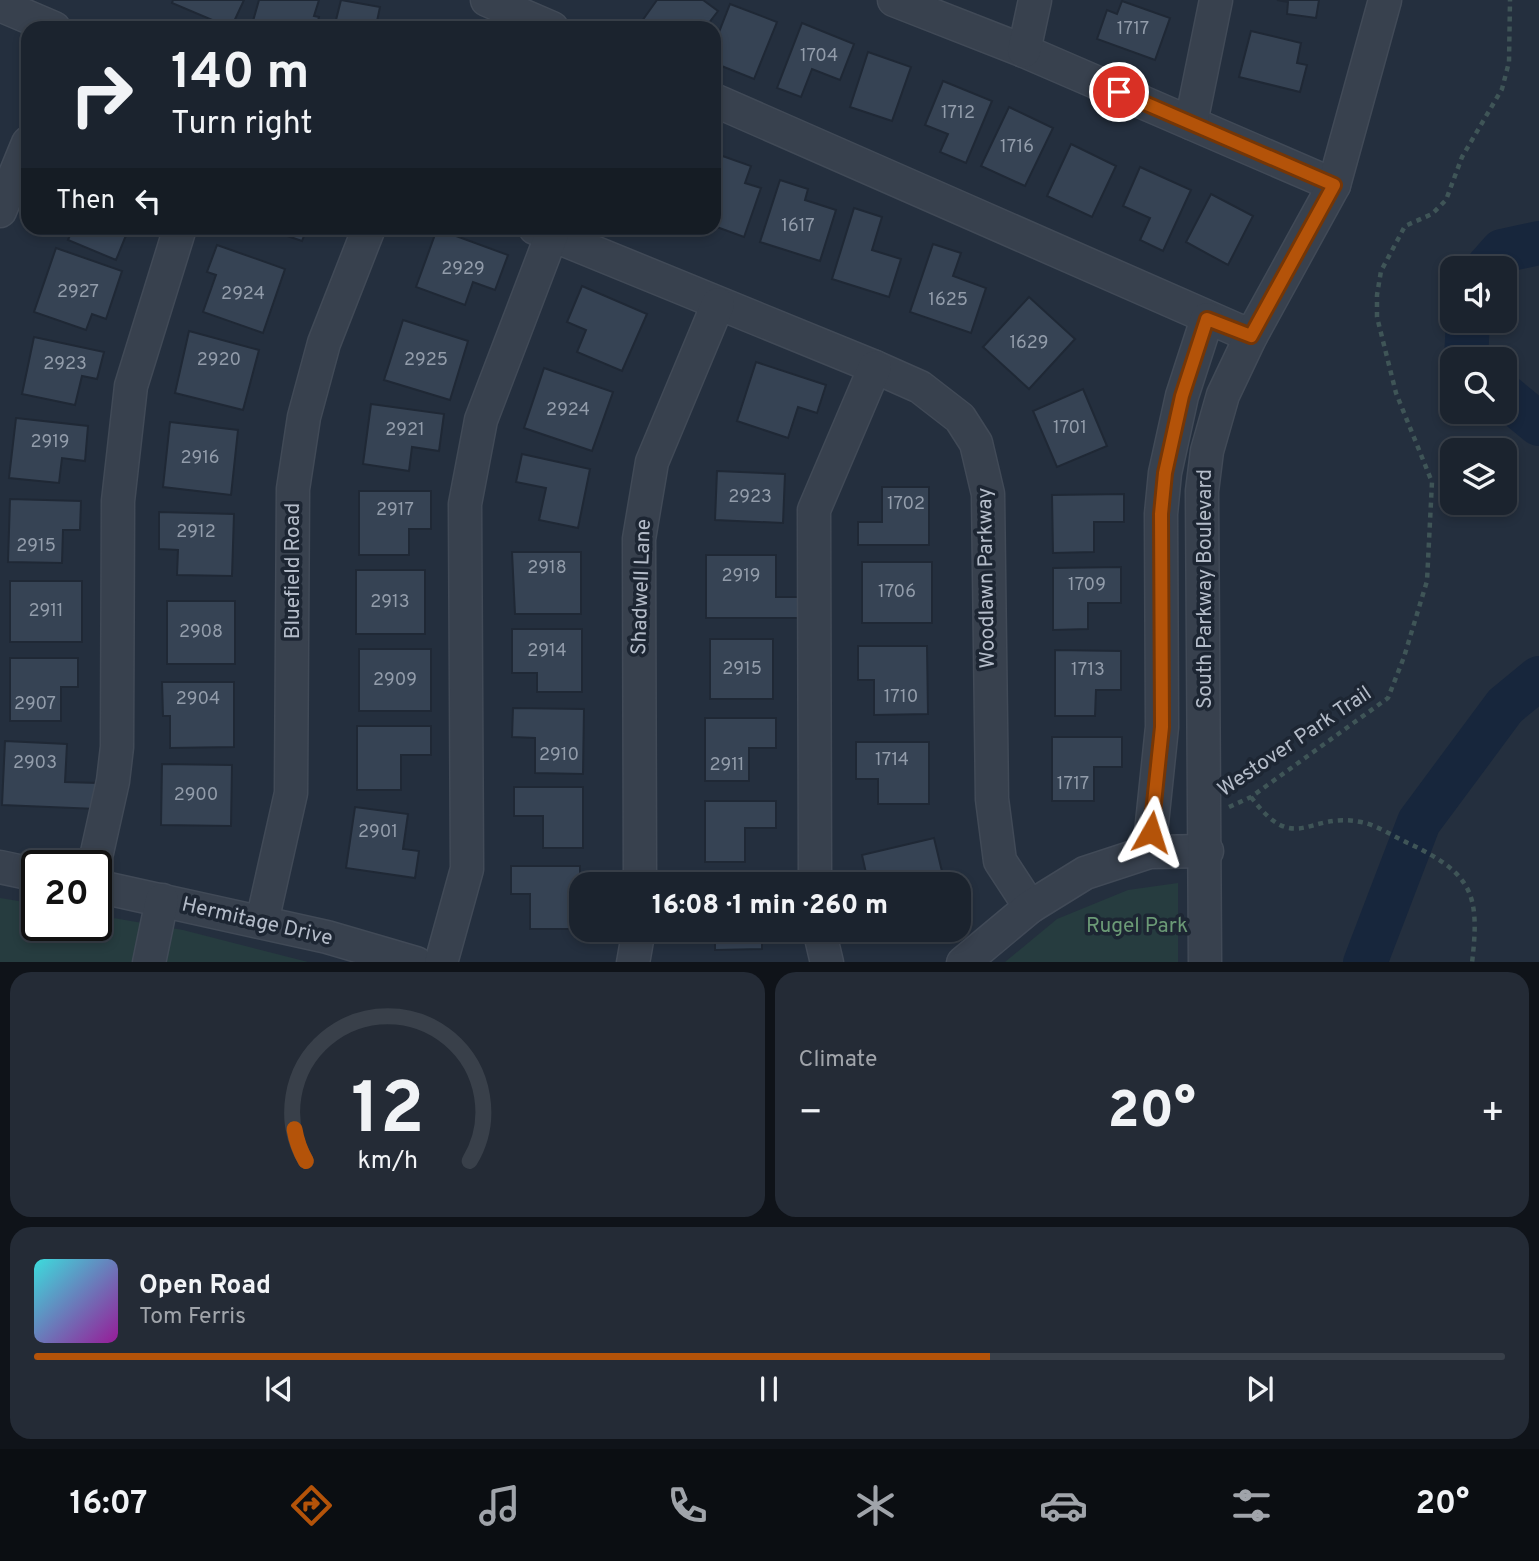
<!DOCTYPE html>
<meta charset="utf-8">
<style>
:root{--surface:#1b232e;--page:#242b36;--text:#f1f3f6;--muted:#a0a4aa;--line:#39404a;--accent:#b45309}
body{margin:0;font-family:Overpass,sans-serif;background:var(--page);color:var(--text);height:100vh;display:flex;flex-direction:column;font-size:26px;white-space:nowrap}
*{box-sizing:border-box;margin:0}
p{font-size:23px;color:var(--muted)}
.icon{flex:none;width:38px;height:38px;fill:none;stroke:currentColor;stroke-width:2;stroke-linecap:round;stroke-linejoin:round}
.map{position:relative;height:962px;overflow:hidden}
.drawer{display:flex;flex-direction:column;gap:10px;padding:10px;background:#0f1319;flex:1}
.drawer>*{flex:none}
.banner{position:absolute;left:21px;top:21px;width:700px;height:214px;border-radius:21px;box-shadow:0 4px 10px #0003,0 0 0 2px var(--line);background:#1b232e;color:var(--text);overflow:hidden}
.controls{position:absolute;left:1440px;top:256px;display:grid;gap:14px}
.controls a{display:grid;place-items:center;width:77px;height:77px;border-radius:14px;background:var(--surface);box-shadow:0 4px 10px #0003,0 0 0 2px var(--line);font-size:35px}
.speed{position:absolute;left:21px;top:850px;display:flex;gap:14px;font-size:35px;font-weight:700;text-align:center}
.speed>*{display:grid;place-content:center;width:91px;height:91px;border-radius:50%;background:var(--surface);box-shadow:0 4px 10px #0003,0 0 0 2px var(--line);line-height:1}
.speed .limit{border:4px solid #111;border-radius:10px;background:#fff;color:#111}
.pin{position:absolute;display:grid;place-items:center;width:60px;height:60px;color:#fff;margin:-30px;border:4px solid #fff;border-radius:50%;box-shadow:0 2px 7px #0007}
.me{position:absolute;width:77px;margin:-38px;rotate:6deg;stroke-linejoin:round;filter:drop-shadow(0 0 5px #0008)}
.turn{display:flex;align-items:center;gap:24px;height:147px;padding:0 35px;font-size:32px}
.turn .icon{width:91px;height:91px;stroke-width:2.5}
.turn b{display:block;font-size:49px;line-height:60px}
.then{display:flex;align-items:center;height:66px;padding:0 35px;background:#0003;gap:14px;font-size:26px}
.big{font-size:52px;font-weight:800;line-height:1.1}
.drawer .widget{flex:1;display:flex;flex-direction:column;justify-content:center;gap:10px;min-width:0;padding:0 24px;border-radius:21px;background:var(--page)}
.drawer .dial{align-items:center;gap:0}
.dial svg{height:182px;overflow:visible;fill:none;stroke:var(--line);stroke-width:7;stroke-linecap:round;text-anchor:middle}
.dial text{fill:var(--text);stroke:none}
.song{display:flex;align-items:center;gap:21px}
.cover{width:84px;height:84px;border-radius:10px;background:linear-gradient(135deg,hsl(180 70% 55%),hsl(300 70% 35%))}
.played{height:7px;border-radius:4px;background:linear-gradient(90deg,var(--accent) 65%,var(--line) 65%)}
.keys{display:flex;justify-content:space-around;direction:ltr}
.heat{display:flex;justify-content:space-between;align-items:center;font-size:38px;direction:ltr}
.drawer .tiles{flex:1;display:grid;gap:10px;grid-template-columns:1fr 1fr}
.widget:last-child{grid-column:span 2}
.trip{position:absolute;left:569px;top:872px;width:402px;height:70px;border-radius:21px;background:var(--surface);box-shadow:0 4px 10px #0003,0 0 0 2px var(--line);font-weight:800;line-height:70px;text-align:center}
.dock{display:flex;height:112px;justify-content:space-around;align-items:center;background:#0b0e12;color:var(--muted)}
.dock .icon{width:49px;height:49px}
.dock .selected{color:var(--accent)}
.dock b{font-size:32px;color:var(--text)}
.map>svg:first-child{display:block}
.green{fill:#263c3f}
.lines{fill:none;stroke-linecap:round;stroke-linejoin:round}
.river{stroke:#17263c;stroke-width:44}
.building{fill:#364354;stroke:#1f2835;stroke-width:2}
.minor-casing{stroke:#414a57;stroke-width:35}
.path{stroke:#3f5557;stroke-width:4.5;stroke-dasharray:5 5;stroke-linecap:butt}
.minor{stroke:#38414e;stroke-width:32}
.route-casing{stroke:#753606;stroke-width:18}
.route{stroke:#b45309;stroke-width:12}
.labels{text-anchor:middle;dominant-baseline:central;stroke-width:7;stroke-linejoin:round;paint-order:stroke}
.number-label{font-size:18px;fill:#929caa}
.street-label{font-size:21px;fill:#b4bcc9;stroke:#1d2633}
.park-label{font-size:21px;fill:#6b9a76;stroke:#1d2633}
</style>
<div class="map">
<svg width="1539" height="963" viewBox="0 0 1539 963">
<rect width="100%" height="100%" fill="#242f3e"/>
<g class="green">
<path d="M1178 883V962H1005L1057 919 1128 890Z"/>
<path d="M0 898 37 904V926H96V915L183 930 308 962H0Z"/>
</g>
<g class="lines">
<g class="river">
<path d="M1487 268 1502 251 1539 243"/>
<path d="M1466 359 1468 320"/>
<path d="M1505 396 1539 424"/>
<path d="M1365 963 1419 822 1505 706 1539 678"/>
</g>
</g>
<g class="building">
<path d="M173 0H244L231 28 172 3Z"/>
<path d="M259 0H319L314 16 319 17 316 28H251Z"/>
<path d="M341 0 380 7 377 21 397 28H334Z"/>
<path d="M657 0H703L718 11 705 28H651L642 21Z"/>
<path d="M1277 0H1319L1316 18 1287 14 1288 2Z"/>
<path d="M1122 1 1170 18 1155 60 1097 39 1107 10 1117 14Z"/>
<path d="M730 4 777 22 754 79 714 63V45Z"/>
<path d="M802 23 854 44 840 80 812 69 801 97 777 88Z"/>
<path d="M1251 31 1301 43 1297 63 1307 65 1300 92 1239 77Z"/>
<path d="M868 52 911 67 892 121 850 107Z"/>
<path d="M943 81 992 101 966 163 940 152 948 134 925 125Z"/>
<path d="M1009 107 1053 128 1025 186 981 166Z"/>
<path d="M1071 144 1116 166 1092 217 1047 196Z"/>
<path d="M714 153 751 166 745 183 761 188 744 237 714 226Z"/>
<path d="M1140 167 1191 190 1163 251 1140 240 1150 218 1123 206Z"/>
<path d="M780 180 808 189 805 200 836 210 820 261 760 242Z"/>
<path d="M1211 194 1253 216 1228 265 1186 242Z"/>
<path d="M854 208 882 217 872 250 901 259 889 297 832 279Z"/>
<path d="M73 228H129L116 260 68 240Z"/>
<path d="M207 228H232L230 234Z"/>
<path d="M264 228H307L302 241Z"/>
<path d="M437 229 508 255 495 290 473 282 465 305 416 287Z"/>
<path d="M933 244 961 253 953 276 986 288 971 333 910 312Z"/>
<path d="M217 245 285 269 263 333 203 312 216 275 207 272Z"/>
<path d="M56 248 122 271 106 319 92 314 86 330 34 312Z"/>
<path d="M582 286 647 314 622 371 577 352 586 330 567 322Z"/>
<path d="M1029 297 1075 339 1029 389 983 347Z"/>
<path d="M403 320 468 341 450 400 384 380Z"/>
<path d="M189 331 259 350 243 410 175 393Z"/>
<path d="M34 337 104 352 97 379 82 376 75 405 22 394Z"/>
<path d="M756 362 826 385 817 413 798 407 788 438 737 421Z"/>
<path d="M544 368 613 392 592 451 524 428Z"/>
<path d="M1083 389 1107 446 1057 467 1033 411Z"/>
<path d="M371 404 444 414 439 451 412 447 409 471 363 464Z"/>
<path d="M16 418 88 426 85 461 62 458 59 483 9 478Z"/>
<path d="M170 422 238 430 231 495 163 487Z"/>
<path d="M522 454 590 469 578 528 539 520 546 488 516 482Z"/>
<path d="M717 471 785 474 783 523 715 520Z"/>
<path d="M882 487H929V545H858V522H882Z"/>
<path d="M359 491H431V529H409V555H359Z"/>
<path d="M1124 494V522H1094V552L1053 553 1052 495Z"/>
<path d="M10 499 81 501 80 530H63L62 563 8 562Z"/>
<path d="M159 512 234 514 232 576 177 575 178 550 159 549Z"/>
<path d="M512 552H581V614H515Z"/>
<path d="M706 555H776V597H804V618H706Z"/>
<rect x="862" y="562" width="70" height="61"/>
<path d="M1121 567V603H1088V629L1053 630V568Z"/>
<rect x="356" y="570" width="69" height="64"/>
<rect x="10" y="581" width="72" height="61"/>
<rect x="167" y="601" width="68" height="63"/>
<path d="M512 629H582V692H537V673H512Z"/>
<rect x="710" y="639" width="63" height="60"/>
<path d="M858 646H927L928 714 874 715V680H858Z"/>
<rect x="359" y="649" width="72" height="62"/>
<path d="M1055 650 1121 651V690H1096L1095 716H1055Z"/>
<path d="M10 658H78V687H61V721H10Z"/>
<path d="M162 682H234V747L170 748V716H163Z"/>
<path d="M513 708 584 709 583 774 535 773V738L512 737Z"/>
<path d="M705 718H776V748H749V781H705Z"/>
<path d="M357 726H431V755H401V790H357Z"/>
<path d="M1052 737H1122V767H1094V801H1052Z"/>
<path d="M5 741 67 744 65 782 98 783 97 809 2 805Z"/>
<path d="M856 742H929V804H878V779H856Z"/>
<path d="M162 764 232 765 231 826 161 825Z"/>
<path d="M514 787H583V848H543V816H514Z"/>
<path d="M705 801H776V828H745V862H705Z"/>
<path d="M355 807 408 814 403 849 419 851 415 878 346 868Z"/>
<path d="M934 838 945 884H884L882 878 868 882 862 855Z"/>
<path d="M511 866H580V929H530V894H511Z"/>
<path d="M779 882V884H714V883Z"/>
<path d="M715 929H762V949L715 950Z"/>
</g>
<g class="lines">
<g class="minor-casing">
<g id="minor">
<path d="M487 0 552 28"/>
<path d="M894 0 1024 51 1334 185"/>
<path d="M0 5 54 28"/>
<path d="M1024 51 1035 0"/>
<path d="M714 100 1251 336"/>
<path d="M1191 123 1216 0"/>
<path d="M0 211 28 143"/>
<path d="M535 228 875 367 920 387 960 418 976 443 988 494 992 799 1000 861 1030 907"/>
<path d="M1149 852 1162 727 1161 514 1165 473 1182 396 1207 319"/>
<path d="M94 866 113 781 117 747 118 501 131 386 180 228"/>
<path d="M0 867 37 875"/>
<path d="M640 884 639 539 652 462 718 304"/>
<path d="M815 884 814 510 875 367"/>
<path d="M96 886 327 937 416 963"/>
<path d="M262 922 291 793 293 489 304 417 324 343 369 228"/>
<path d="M819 929 827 963"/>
<path d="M149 963 162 900"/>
<path d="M441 963 467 869 465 504 481 420 552 234"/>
<path d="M633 963 639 929"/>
<path d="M963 963 1030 907 1085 873 1149 852 1207 851"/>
<path d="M1205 963 1202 491 1207 451 1223 395 1251 336 1334 185 1385 0"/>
</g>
</g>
<g class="path">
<path d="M1251 797C1296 857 1307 811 1361 822 1377 825 1394 837 1410 844 1473 874 1480 895 1472 963"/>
<path d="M1229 807 1251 797 1388 698 1404 657 1427 581 1432 482 1396 393 1377 317V295L1381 271 1405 226 1432 214 1446 200 1462 157 1502 89 1509 62 1510 0"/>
</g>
<use href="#minor" class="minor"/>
</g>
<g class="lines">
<g class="route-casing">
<path id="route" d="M1119 92 1334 185 1251 336 1207 319 1182 396 1165 473 1161 514 1162 727 1151 832"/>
</g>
<use href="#route" class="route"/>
</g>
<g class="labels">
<g class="number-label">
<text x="1133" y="29">1717</text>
<text x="819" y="56">1704</text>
<text x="958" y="113">1712</text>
<text x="1017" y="147">1716</text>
<text x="798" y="226">1617</text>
<text x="463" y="269">2929</text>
<text x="78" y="292">2927</text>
<text x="243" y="294">2924</text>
<text x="948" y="300">1625</text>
<text x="1029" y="343">1629</text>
<text x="219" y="360">2920</text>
<text x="426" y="360">2925</text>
<text x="65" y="364">2923</text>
<text x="568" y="410">2924</text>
<text x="1070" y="428">1701</text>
<text x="405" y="430">2921</text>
<text x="50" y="442">2919</text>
<text x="200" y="458">2916</text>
<text x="750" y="497">2923</text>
<text x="906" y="504">1702</text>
<text x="395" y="510">2917</text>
<text x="196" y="532">2912</text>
<text x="36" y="546">2915</text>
<text x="547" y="568">2918</text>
<text x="741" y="576">2919</text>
<text x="1087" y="585">1709</text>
<text x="897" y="592">1706</text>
<text x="390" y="602">2913</text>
<text x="46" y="611">2911</text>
<text x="201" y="632">2908</text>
<text x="547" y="651">2914</text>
<text x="742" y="669">2915</text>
<text x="1088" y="670">1713</text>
<text x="395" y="680">2909</text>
<text x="901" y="697">1710</text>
<text x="198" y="699">2904</text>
<text x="35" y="704">2907</text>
<text x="559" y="755">2910</text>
<text x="892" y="760">1714</text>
<text x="35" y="763">2903</text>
<text x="727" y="765">2911</text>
<text x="1073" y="784">1717</text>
<text x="196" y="795">2900</text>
<text x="378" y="832">2901</text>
</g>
<g class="street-label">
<text transform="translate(293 571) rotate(-90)">Bluefield Road</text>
<text transform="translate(987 578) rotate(-91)">Woodlawn Parkway</text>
<text transform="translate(642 587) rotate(-88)">Shadwell Lane</text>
<text transform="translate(1205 589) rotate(-90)">South Parkway Boulevard</text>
<text transform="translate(1295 742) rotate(-34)">Westover Park Trail</text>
<text transform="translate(257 922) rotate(13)">Hermitage Drive</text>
</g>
<g class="park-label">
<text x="1137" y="926">Rugel Park</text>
</g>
</g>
</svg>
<div class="controls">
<a><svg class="icon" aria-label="sound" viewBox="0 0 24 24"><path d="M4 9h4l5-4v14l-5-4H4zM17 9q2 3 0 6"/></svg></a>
<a><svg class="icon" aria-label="search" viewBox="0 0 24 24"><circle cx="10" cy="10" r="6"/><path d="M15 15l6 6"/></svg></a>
<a><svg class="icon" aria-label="layers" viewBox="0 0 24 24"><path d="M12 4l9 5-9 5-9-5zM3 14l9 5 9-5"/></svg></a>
</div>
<div class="speed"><div class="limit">20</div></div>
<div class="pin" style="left:1119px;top:92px;background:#d93025"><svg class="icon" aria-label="arrive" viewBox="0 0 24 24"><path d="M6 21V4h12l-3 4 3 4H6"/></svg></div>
<svg class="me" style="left:1151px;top:832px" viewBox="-20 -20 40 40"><path d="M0-17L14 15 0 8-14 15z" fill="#b45309" stroke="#fff" stroke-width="4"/></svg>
<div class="trip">16:08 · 1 min · 260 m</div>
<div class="banner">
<div class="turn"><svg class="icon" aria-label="right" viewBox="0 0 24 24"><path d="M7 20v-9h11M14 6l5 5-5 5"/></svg><div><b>140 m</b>Turn right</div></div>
<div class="then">Then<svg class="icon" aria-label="left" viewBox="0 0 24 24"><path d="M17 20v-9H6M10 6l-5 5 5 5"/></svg></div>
</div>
</div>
<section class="drawer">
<div class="tiles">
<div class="widget dial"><svg viewBox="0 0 100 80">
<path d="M14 69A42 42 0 1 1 86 69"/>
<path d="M14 69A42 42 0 0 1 9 55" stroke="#b45309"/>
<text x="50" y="56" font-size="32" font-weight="700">12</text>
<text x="50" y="72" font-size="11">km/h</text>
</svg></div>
<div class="widget"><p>Climate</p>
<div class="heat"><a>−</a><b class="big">20°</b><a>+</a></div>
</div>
<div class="widget">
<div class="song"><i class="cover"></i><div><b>Open Road</b><p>Tom Ferris</p></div></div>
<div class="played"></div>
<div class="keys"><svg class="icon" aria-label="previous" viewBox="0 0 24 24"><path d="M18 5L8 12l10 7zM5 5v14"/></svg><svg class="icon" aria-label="pause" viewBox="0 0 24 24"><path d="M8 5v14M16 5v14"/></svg><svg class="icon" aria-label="next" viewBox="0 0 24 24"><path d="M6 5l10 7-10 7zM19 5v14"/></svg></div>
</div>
</div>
</section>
<nav class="dock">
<b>16:07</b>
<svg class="icon selected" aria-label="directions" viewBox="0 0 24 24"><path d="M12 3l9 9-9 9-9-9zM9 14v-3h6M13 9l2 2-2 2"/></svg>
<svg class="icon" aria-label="music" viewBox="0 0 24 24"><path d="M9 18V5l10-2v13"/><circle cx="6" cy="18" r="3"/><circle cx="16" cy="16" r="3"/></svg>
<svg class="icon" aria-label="phone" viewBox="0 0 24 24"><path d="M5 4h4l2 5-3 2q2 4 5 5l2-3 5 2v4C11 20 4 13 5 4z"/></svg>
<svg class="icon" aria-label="climate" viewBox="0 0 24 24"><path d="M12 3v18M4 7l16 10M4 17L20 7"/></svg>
<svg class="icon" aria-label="car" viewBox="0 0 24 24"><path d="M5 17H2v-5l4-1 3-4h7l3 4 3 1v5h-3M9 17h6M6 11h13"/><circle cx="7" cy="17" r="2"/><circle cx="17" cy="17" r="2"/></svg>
<svg class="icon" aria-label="filters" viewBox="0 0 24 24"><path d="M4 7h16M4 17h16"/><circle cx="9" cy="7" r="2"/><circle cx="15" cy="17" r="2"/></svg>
<b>20°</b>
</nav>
